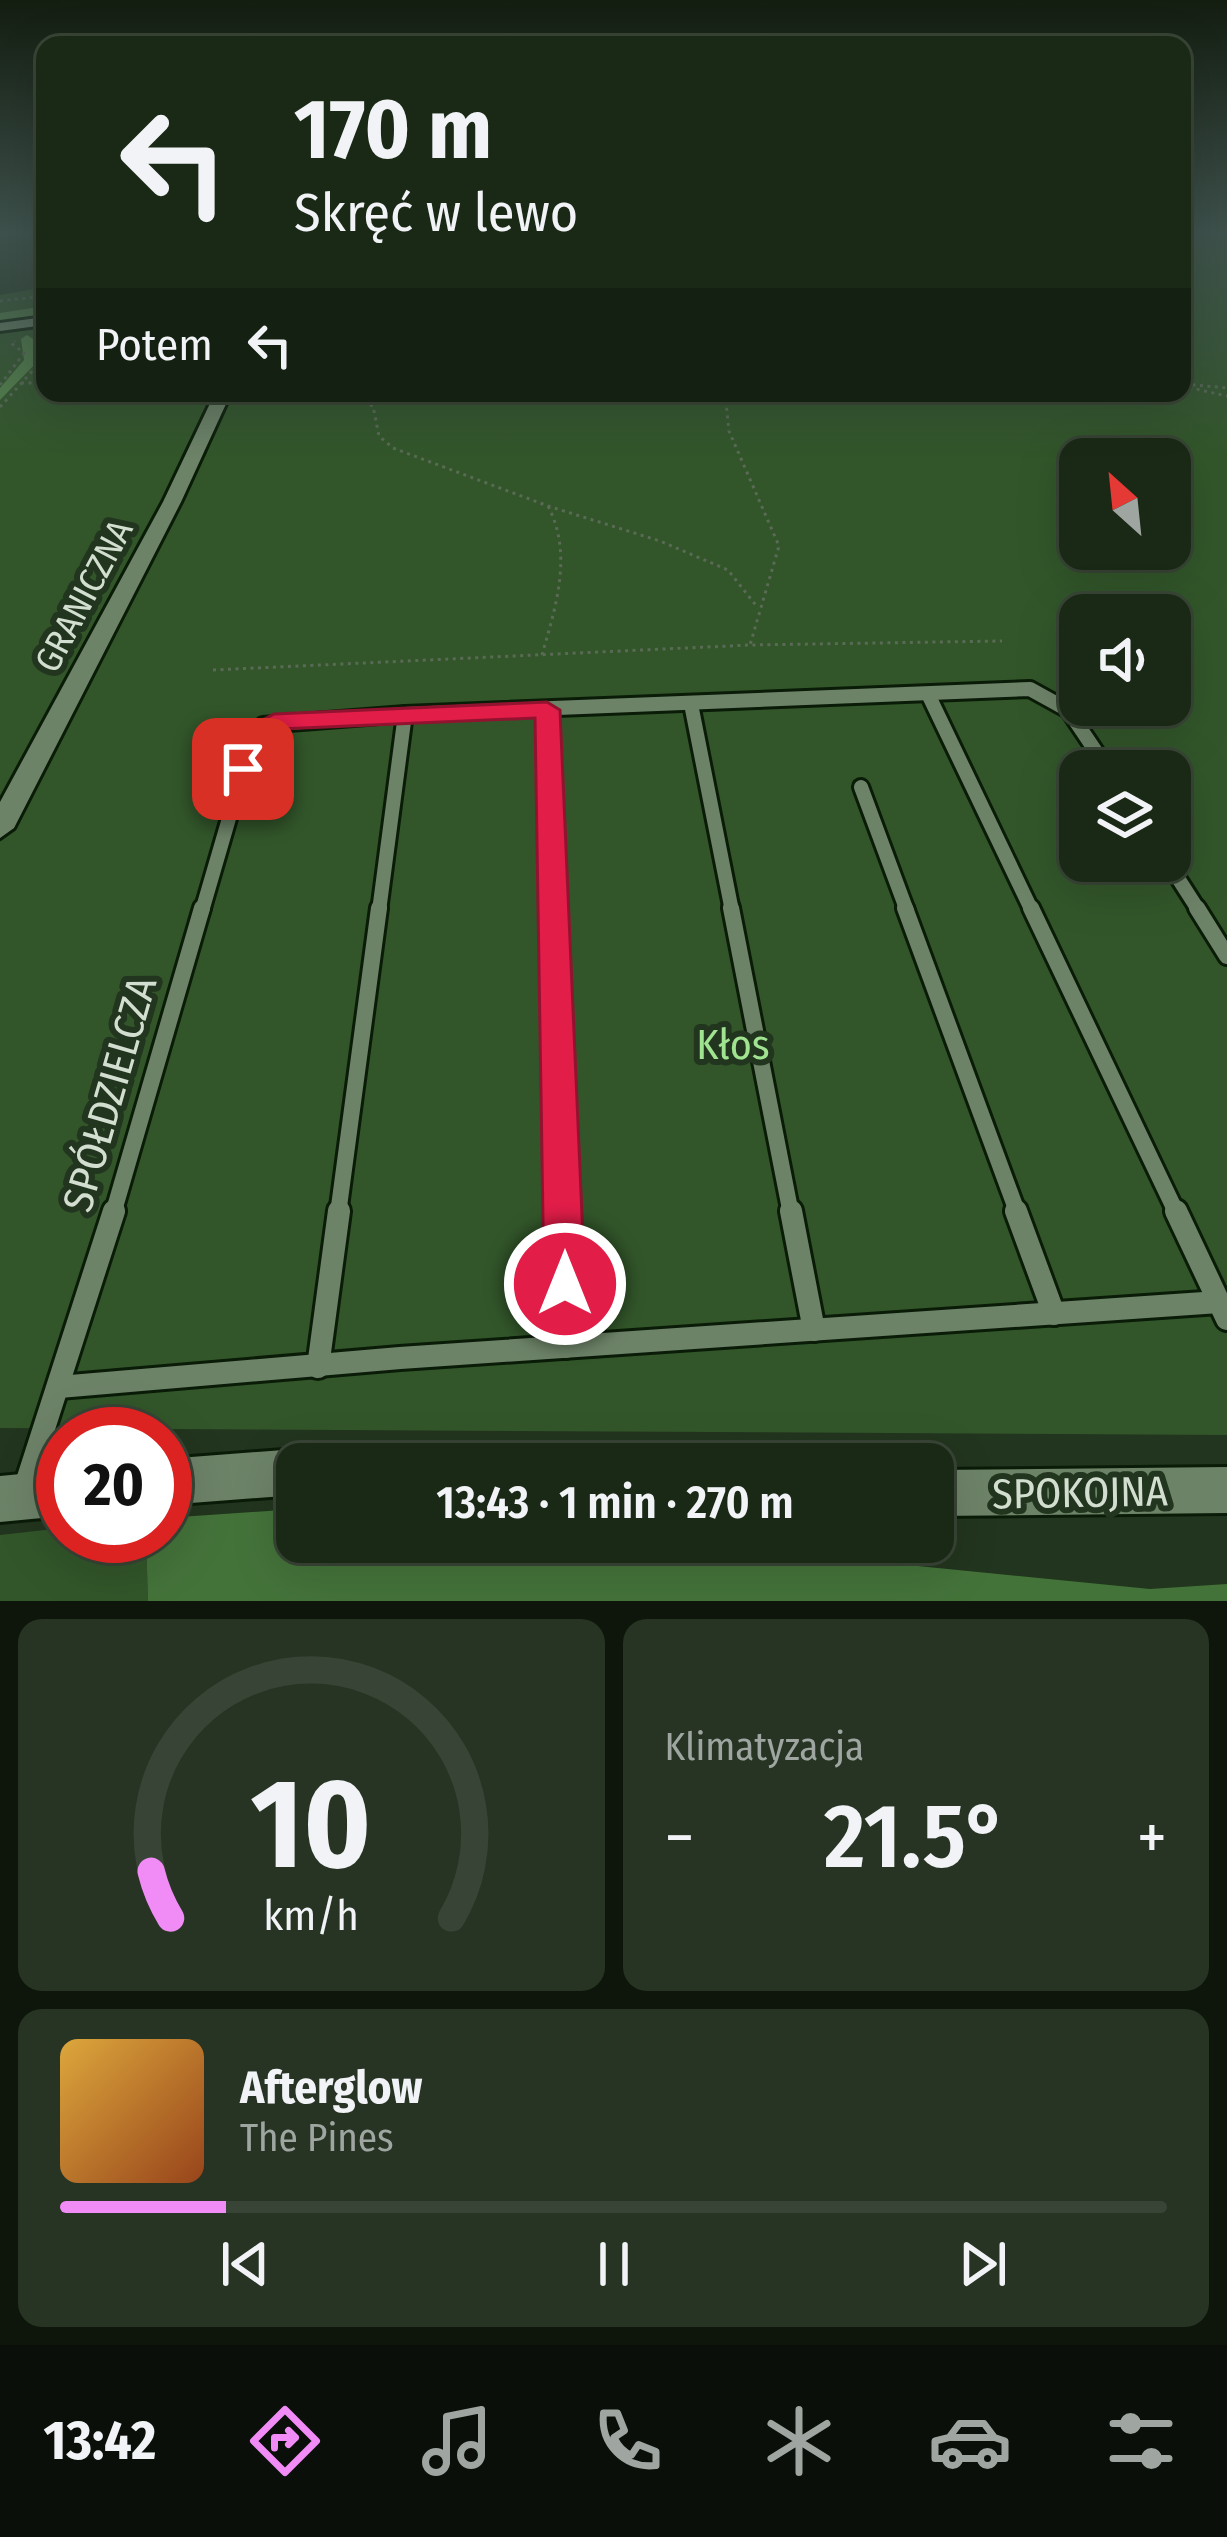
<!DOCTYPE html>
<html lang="pl">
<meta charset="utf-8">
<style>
:root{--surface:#1a2816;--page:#273423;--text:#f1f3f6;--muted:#9fa6a1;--line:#384435;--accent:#f18bf5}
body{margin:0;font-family:"Fira Sans Condensed",sans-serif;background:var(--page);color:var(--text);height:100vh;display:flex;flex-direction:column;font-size:45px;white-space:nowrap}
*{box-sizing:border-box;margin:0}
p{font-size:39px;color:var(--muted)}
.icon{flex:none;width:66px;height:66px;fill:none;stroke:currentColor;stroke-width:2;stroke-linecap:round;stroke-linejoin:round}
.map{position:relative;height:1601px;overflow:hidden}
.sheet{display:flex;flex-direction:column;gap:18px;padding:18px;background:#0e160c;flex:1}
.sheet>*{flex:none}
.guide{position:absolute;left:36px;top:36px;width:1155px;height:366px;border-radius:24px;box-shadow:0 12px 48px #0002,0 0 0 3px var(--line);background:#1a2816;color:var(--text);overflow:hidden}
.needle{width:78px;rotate:333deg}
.buttons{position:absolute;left:1059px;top:438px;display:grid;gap:24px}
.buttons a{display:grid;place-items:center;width:132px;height:132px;border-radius:24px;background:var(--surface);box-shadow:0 12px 48px #0002,0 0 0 3px var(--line);font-size:60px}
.speed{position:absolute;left:36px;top:1407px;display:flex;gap:24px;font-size:60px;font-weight:700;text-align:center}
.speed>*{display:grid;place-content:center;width:156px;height:156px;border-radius:50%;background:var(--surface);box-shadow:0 12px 48px #0002,0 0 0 3px var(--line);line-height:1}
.speed .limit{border:18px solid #d22;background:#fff;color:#111}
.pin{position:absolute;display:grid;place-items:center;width:102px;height:102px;color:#fff;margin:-51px;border-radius:24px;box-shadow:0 6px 18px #0006}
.me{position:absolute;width:132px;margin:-66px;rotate:0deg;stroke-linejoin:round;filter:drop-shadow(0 0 9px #0008)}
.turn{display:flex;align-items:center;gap:42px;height:252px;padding:0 60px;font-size:54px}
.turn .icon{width:156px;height:156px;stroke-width:2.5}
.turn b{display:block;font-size:84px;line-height:102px}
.then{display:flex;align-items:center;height:114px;padding:0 60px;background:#0003;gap:24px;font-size:45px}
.big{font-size:90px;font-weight:600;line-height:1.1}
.sheet .widget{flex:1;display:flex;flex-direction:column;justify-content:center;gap:18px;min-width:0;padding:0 42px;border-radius:24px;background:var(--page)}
.sheet .dial{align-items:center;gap:0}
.dial svg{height:312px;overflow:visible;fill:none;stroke:var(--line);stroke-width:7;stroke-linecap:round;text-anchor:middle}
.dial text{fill:var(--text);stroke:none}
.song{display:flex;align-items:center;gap:36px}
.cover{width:144px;height:144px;border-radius:18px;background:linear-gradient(135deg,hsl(40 70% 55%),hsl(20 70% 35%))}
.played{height:12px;border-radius:6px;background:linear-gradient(90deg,var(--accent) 15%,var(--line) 15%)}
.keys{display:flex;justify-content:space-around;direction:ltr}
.heat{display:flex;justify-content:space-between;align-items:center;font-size:66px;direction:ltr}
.sheet .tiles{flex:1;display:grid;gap:18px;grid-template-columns:1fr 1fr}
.widget:last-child{grid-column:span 2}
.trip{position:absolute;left:276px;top:1443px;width:678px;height:120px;border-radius:24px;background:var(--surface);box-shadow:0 12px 48px #0002,0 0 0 3px var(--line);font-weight:600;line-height:120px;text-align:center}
.tabs{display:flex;height:192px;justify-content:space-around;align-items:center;background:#0a1009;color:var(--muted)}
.tabs .icon{width:84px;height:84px}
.tabs .on{color:var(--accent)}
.tabs b{font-size:54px;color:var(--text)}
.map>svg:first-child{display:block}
.green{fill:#32562a;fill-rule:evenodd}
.forest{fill:#44733a}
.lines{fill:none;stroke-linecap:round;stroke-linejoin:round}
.canal{fill:#55844b;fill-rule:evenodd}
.lane-far2-casing{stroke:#0a1c07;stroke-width:20}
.lane-far1-casing{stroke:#0a1c07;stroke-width:22}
.lane-casing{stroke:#0a1c07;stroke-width:28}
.street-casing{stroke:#0a1c07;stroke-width:6}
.path{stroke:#596a55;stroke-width:3;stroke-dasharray:3 4.5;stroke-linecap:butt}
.lane-far2{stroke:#6d8368;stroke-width:14}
.lane-far1{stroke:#6d8368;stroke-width:16}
.lane{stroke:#6d8368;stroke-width:22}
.street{fill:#6d8368;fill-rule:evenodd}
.route{fill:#e11d48;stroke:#92132f;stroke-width:3}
.labels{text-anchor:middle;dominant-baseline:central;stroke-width:12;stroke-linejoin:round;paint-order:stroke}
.street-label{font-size:36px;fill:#d2decf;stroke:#22351e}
.near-park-label{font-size:42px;fill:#a0e391;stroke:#22351e}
.near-street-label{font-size:42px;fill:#d2decf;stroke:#22351e}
</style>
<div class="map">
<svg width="1227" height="1601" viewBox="0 0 1227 1601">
<rect width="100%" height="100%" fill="#22351e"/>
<g class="green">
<path d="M1182 232H1227V1435L0 1428V295L45 287V393H1182ZM1080 459H1170V549H1080ZM1080 615H1170V705H1080ZM1080 771H1170V861H1080Z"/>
<path d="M63 1528V1536H146L148 1601H0V1535Z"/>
</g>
<path class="forest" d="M297 1509V1542H677L1150 1589 1227 1584V1601H148L146 1536H165V1518Z"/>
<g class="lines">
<g class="canal">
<path d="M45 306V314L0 321V313Z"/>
<path d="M27 335 33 339 38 361 0 400V388L24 360 21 339Z"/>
</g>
<g class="lane-far2-casing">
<g id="lane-far2">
<path d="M928 694 1032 911"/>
<path d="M691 704 732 911"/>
<path d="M547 710 555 911"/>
<path d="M861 787 907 911"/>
<path d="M1167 861 1199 911"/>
<path d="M202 911 253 736 263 725 405 714 1030 689 1068 710 1109 771"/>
<path d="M379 911 405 714"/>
</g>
</g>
<g class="lane-far1-casing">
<g id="lane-far1">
<path d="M555 908 563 1214"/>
<path d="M731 908 791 1214"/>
<path d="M905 908 1018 1214"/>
<path d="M1031 908 1177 1214"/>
<path d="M1197 908 1227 956"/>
<path d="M113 1214 202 908"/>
<path d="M338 1214 379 908"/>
</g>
</g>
<g class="lane-casing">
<g id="lane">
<path d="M563 1211 565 1347"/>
<path d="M791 1211 814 1330"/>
<path d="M1016 1211 1054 1314"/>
<path d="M1176 1211 1227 1319"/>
<path d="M318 1367 339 1211"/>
<path d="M59 1387 400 1358 1219 1302"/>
<path d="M25 1487 114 1211"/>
</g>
</g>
<g class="street-casing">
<g id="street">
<path d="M45 317V325L0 331V323Z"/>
<path d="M215 393H231L181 502 14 828 0 838V802L163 502Z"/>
<path d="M297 1449 313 1456 317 1464H297V1495L165 1505V1459Z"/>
<path d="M1227 1467V1513L933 1516V1470Z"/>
<path d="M63 1470V1516L0 1522V1476Z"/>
</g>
</g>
<g class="path">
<path d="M0 301 45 296"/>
<path d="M21 383H45"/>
<path d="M1185 384 1227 388"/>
<path d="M0 385 24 353 11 343 15 341"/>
<path d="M1182 386 1227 396"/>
<path d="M276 393 356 399 468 393"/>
<path d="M725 393 729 431 779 546 750 645"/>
<path d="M356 399 373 406 379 436 393 448 548 506 660 541 728 570 758 608"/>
<path d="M0 407 45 357"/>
<path d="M542 655C556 606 573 554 548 506"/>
<path d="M213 670 750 645 1002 641"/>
</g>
<use href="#lane-far2" class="lane-far2"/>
<use href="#lane-far1" class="lane-far1"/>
<use href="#lane" class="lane"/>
<use href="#street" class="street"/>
</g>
<linearGradient id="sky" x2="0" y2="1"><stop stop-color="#131d10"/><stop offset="0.51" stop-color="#3e514c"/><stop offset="1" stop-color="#3e514c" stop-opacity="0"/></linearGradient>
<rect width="1227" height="456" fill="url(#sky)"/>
<path class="route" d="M547 702 560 710 585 1284 579 1298 565 1304 550 1298 544 1284 535 718 280 729 264 740 252 775 243 778 230 769 244 730 274 714Z"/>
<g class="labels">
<g class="street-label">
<text transform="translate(84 596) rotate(-62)">GRANICZNA</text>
</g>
<g class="near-park-label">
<text x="733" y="1045">Kłos</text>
</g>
<g class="near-street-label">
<text transform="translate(110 1094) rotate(-74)">SPÓŁDZIELCZA</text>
<text transform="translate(1080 1493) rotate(-1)">SPOKOJNA</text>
</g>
</g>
</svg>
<div class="buttons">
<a><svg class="needle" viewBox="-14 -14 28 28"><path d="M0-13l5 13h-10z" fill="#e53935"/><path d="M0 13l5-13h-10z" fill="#9fa6a1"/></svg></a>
<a><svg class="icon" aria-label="sound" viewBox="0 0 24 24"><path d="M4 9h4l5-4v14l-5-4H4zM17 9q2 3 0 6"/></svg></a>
<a><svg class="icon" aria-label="layers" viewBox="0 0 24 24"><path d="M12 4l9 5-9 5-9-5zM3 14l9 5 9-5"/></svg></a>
</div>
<div class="speed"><div class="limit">20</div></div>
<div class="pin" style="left:243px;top:769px;background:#d93025"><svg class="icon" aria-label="arrive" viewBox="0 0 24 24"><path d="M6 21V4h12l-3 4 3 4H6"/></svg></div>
<svg class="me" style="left:565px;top:1284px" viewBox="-20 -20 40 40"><circle r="17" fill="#e11d48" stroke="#fff" stroke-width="3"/><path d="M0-11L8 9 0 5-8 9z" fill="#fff"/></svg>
<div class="trip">13:43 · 1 min · 270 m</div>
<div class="guide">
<div class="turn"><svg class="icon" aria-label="left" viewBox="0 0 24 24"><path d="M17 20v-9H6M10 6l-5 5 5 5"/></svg><div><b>170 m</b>Skręć w lewo</div></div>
<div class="then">Potem<svg class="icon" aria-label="left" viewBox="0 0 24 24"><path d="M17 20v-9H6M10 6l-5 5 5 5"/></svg></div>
</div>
</div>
<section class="sheet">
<div class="tiles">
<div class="widget dial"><svg viewBox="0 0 100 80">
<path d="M14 69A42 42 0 1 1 86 69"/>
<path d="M14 69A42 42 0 0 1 9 57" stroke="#f18bf5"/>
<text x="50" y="56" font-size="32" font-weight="700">10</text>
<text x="50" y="72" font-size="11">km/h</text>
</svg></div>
<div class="widget"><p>Klimatyzacja</p>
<div class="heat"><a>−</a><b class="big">21.5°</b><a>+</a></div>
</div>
<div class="widget">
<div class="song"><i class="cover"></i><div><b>Afterglow</b><p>The Pines</p></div></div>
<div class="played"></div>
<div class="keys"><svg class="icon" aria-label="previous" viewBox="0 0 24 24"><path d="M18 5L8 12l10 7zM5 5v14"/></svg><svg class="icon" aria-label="pause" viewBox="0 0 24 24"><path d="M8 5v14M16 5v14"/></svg><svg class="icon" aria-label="next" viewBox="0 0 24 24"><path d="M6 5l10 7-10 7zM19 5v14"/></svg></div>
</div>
</div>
</section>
<nav class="tabs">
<b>13:42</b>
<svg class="icon on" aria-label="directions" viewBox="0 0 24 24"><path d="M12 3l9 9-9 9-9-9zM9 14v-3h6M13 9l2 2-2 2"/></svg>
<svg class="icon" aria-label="music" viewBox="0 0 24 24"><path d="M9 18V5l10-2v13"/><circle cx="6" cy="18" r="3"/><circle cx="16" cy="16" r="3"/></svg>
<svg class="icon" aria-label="phone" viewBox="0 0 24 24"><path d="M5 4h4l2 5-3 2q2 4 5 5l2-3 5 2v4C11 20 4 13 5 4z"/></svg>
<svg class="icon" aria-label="climate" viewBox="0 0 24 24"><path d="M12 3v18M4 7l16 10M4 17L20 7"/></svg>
<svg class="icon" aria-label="car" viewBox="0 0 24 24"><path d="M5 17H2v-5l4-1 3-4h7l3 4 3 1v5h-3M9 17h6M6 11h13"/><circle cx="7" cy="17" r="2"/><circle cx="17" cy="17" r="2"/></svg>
<svg class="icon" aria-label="filters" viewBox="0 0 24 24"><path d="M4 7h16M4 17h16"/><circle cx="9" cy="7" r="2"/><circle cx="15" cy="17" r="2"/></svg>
</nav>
